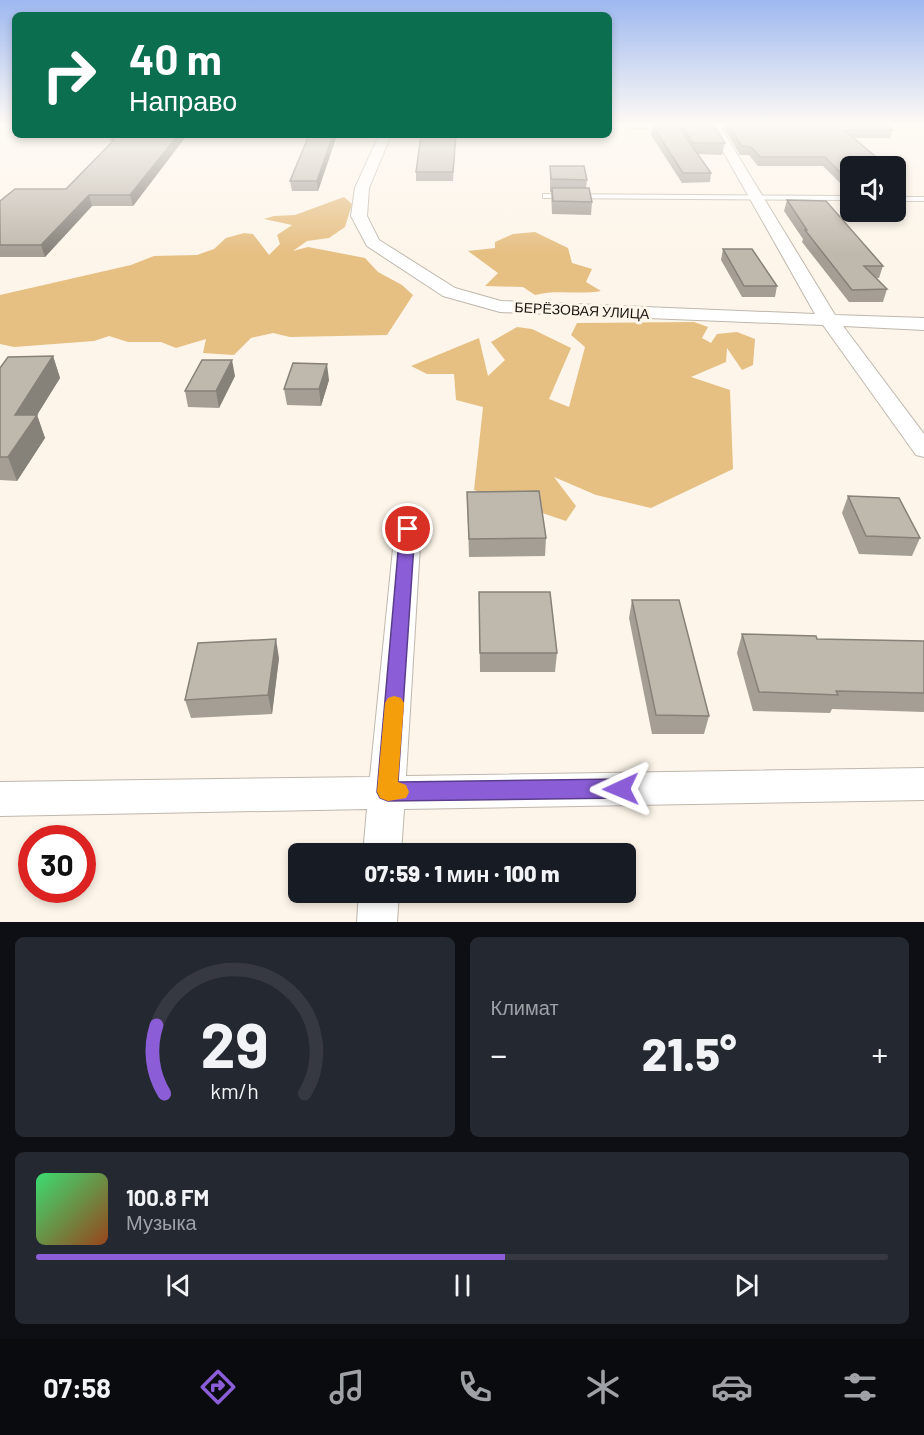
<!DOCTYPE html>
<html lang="ru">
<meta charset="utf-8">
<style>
:root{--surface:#171b24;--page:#242831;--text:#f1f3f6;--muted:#9ea1a6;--line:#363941;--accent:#8b5ed8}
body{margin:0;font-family:Barlow,sans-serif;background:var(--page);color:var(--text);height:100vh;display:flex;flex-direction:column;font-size:22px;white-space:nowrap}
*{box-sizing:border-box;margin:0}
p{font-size:20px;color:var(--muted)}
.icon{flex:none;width:33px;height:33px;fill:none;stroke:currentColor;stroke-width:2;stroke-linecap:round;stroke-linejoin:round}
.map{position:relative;height:922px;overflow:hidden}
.side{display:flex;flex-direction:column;gap:15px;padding:15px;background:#0d0f14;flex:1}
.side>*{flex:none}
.guide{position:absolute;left:12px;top:12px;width:600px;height:126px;border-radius:9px;box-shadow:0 3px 9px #0003;background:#0b6e4f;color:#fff;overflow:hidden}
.buttons{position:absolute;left:840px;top:156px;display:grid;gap:12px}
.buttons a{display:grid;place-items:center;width:66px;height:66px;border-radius:9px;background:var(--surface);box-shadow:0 3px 9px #0003;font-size:30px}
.speed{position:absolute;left:18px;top:825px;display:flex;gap:12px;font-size:30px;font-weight:700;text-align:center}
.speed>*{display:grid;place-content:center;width:78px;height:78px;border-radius:50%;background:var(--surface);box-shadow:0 3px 9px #0003;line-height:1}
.speed .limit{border:9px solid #d22;background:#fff;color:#111}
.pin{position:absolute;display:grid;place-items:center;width:51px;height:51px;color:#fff;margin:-26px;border:3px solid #fff;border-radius:50%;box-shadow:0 2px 6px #0007}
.me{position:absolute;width:66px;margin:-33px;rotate:269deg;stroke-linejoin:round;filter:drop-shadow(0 0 4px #0008)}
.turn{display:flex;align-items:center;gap:21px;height:126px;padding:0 18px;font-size:27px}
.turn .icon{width:78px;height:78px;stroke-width:2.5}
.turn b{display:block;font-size:42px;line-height:51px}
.big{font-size:45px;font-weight:800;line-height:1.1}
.side .card{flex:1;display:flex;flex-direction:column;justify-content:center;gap:9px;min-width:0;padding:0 21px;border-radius:9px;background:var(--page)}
.side .dial{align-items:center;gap:0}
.dial svg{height:156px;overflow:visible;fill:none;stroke:var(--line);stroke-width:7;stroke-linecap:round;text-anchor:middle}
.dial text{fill:var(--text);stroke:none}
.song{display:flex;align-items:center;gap:18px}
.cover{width:72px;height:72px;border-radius:9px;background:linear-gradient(135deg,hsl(140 70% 55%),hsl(20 70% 35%))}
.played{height:6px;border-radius:3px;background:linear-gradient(90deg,var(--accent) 55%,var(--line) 55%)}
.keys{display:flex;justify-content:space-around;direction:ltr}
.heat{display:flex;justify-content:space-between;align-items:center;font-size:33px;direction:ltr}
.side .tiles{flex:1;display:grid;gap:15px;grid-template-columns:1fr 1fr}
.card:last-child{grid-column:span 2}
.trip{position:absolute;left:288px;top:843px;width:348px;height:60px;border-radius:9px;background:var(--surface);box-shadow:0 3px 9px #0003;font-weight:800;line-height:60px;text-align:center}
.tabs{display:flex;height:96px;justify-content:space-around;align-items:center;background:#090b0e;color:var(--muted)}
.tabs .icon{width:42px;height:42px}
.tabs .current{color:var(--accent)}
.tabs b{font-size:27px;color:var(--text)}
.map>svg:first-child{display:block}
.forest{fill:#e6bf83}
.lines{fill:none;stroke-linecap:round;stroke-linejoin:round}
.lane-casing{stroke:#bfb7ac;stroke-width:2}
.street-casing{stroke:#bfb7ac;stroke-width:2}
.lane{fill:#fff;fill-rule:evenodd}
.street{fill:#fff;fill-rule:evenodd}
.wall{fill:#a49e95}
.shaded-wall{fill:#868179}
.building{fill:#bfb8ad;stroke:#868179;stroke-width:1.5}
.route{fill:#8b5ed8;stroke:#5a3d8c;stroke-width:1.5}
.slow{fill:#f59e0b}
.labels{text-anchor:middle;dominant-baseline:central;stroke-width:6;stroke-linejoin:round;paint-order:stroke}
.far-street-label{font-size:14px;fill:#181511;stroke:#fdf5e9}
</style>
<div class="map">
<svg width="924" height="922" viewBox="0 0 924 922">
<rect width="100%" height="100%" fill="#fdf5e9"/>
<g class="forest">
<path d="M344 197 352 204 345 227 329 238 307 241 293 251 308 247 365 258 378 272 402 285 413 295 387 335 290 337 273 333 251 338 234 355 203 353 206 339 176 348 161 342H128L109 336 94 341 14 347 0 344V295L131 265 154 256 197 255 214 249 226 238 244 233 253 234 269 255 280 244 277 235 292 225 264 219 274 216 295 215Z"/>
<path d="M535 232 568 248 572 263 592 269 586 282 601 291C579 295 557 289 535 295L523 287 485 286 498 273 468 251 495 248V242L513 234Z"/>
<path d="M694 322 708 327 702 338 711 343 717 334 737 332 755 339 753 365 742 370 727 348 726 362 691 377 730 390 733 469 651 508 596 495 554 477 576 506 566 521 474 490 483 407 456 400 454 374H427L411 366 479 338 488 376 505 360 491 342 517 327 532 329 571 348 549 399 569 407 585 347 571 335 577 323Z"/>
</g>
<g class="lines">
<g class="lane-casing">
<g id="lane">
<path d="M543 194 850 196V200L546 198H543Z"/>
<rect x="896" y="197" width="28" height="4"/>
</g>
</g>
<g class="street-casing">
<g id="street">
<path d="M621 124H776L770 128H721L835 315 924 318V330L843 326 924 434V457L916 455 823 325 500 312 443 296 367 246 351 216 355 188 379 135H391L369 188 367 216 379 240 455 288 501 301 815 314 710 128H627Z"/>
<path d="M408 520 417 523 421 529 406 776 924 768V800L404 809 401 854H363L367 809 0 816V782L370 777 395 529 399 523Z"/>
<path d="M359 892H399L397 922H357Z"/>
</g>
</g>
<use href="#lane" class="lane"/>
<use href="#street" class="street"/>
</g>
<g class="wall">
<path d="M677 124H713L725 143 722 155 698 154 711 173 710 182 682 183 651 135 653 126H677Z"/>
<path d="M726 124H884L893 130 890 138H853L850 166V186H843L823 166H758L749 155H740L725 130Z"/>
<path d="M187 135 133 206H92L45 257H0V201L66 189 112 142 111 140Z"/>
<path d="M337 135 318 191H292L290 181Z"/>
<path d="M421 135H456L453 181H416V172Z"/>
<path d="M550 166 587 180 586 188 592 202 591 215 552 214 551 192H550Z"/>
<path d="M896 174 899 176 896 186Z"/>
<path d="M787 200 883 266 879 278H876L887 289 883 302H849L802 242 803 239 784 211Z"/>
<path d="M723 249 777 286 775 297H742L721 260Z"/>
<path d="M53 356 60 378 37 415 45 438 17 481 0 480V368Z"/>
<path d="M235 376 219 408 188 407 185 391Z"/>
<path d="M329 380 321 406 287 405 284 389Z"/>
<path d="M467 492 546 538 545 556 469 557Z"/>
<path d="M848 496 920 538 912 556 859 554 842 513Z"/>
<path d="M479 592 557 653 555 672H480Z"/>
<path d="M632 600 709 716 704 734H652L629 618Z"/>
<path d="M742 634 817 639 924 641V712L832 709 830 713 753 711 737 653Z"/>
<path d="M279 658 272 714 191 718 185 700Z"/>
</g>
<g class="shaded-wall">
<path d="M178 135H187L133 206 130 195Z"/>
<path d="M333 135H337L318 191 317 181Z"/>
<path d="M89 195 92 206 45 257 41 245Z"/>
<path d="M53 356 60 378 37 415 45 438 17 481 8 457 15 415Z"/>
<path d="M232 360 235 376 219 408 216 391Z"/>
<path d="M327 364 329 380 321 406 319 389Z"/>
<path d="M276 639 279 658 272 714 268 695Z"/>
</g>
<g class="building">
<path d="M681 124H713L725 143H693Z"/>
<path d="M727 124H884L893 130H844L887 166H850V177H845L825 157H760L751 147 742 146Z"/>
<path d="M653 126H678L711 173H683Z"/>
<path d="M116 135H178L130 195H89L41 245H0V201L15 189H66L114 140H111Z"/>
<path d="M309 135H333L317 181H290Z"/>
<path d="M421 135H456L453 172H416Z"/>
<path d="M550 166H584L587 180 551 179Z"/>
<path d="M552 188H589L592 202 553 201Z"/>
<path d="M787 200 826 201 883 266H864L887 289 852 290 805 230H807Z"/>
<path d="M723 249H752L777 286H744Z"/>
<path d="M53 356 15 415H37L8 457H0V368L8 357Z"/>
<path d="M202 360H232L216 391H185Z"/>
<path d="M293 363 327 364 319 389H284Z"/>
<path d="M539 491 546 538 469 539 467 492Z"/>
<path d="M848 496 899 498 920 538 866 536Z"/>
<path d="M479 592H550L557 653H480Z"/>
<path d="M632 600H679L709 716 656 715Z"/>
<path d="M742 634 816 636 817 639 924 641V693L836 691 838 695 759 692Z"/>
<path d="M276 639 268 695 185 700 198 643Z"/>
</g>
<linearGradient id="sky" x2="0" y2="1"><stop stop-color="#9eb8f0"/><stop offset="0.49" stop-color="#fefaf5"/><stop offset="1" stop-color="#fefaf5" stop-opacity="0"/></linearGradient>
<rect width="924" height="253" fill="url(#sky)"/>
<path class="route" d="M408 524 415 529 398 782 621 779 628 782 631 789 628 795 621 798 388 801 380 798 377 792 400 529Z"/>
<path class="slow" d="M394 696 401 698 404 703 398 782 406 785 409 792 406 798 388 801 380 798 377 792 385 703 388 698Z"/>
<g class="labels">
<g class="far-street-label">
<text transform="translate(582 310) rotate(3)">БЕРЁЗОВАЯ УЛИЦА</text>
</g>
</g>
</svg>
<div class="buttons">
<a><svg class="icon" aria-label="sound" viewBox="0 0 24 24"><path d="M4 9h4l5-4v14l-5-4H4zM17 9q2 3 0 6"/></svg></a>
</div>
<div class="speed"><div class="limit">30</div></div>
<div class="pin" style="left:408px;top:529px;background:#d93025"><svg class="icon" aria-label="arrive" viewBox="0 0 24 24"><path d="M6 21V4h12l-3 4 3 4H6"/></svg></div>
<svg class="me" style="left:621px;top:789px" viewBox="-20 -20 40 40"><path d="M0-17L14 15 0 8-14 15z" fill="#8b5ed8" stroke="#fff" stroke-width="4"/></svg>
<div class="trip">07:59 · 1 мин · 100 m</div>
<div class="guide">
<div class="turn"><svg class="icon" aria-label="right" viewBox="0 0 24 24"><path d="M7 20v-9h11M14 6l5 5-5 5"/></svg><div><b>40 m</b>Направо</div></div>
</div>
</div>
<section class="side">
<div class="tiles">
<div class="card dial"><svg viewBox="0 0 100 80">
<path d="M14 69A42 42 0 1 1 86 69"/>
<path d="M14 69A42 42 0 0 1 10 34" stroke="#8b5ed8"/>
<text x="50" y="56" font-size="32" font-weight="700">29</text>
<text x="50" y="72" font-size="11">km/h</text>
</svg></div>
<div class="card"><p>Климат</p>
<div class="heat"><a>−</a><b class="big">21.5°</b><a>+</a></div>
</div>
<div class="card">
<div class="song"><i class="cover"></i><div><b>100.8 FM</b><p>Музыка</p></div></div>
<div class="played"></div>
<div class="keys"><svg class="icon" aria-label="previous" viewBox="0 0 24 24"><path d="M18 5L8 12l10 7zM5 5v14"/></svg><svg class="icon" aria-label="pause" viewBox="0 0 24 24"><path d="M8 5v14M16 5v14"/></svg><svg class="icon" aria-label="next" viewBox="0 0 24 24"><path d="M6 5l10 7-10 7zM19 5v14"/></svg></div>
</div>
</div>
</section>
<nav class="tabs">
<b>07:58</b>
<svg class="icon current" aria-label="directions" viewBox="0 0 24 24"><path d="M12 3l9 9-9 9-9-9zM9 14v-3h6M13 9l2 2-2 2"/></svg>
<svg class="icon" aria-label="music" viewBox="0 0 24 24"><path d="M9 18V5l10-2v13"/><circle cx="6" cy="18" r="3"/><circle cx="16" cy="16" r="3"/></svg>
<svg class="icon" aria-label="phone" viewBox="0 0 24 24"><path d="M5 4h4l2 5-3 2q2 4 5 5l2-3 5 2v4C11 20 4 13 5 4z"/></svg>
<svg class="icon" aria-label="climate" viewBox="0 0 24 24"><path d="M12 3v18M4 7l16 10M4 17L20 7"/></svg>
<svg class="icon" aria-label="car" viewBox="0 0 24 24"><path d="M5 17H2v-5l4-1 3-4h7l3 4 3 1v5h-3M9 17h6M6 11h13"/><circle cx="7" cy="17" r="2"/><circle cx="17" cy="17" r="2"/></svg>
<svg class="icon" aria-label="filters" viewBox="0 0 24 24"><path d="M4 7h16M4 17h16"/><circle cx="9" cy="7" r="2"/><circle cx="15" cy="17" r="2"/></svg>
</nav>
